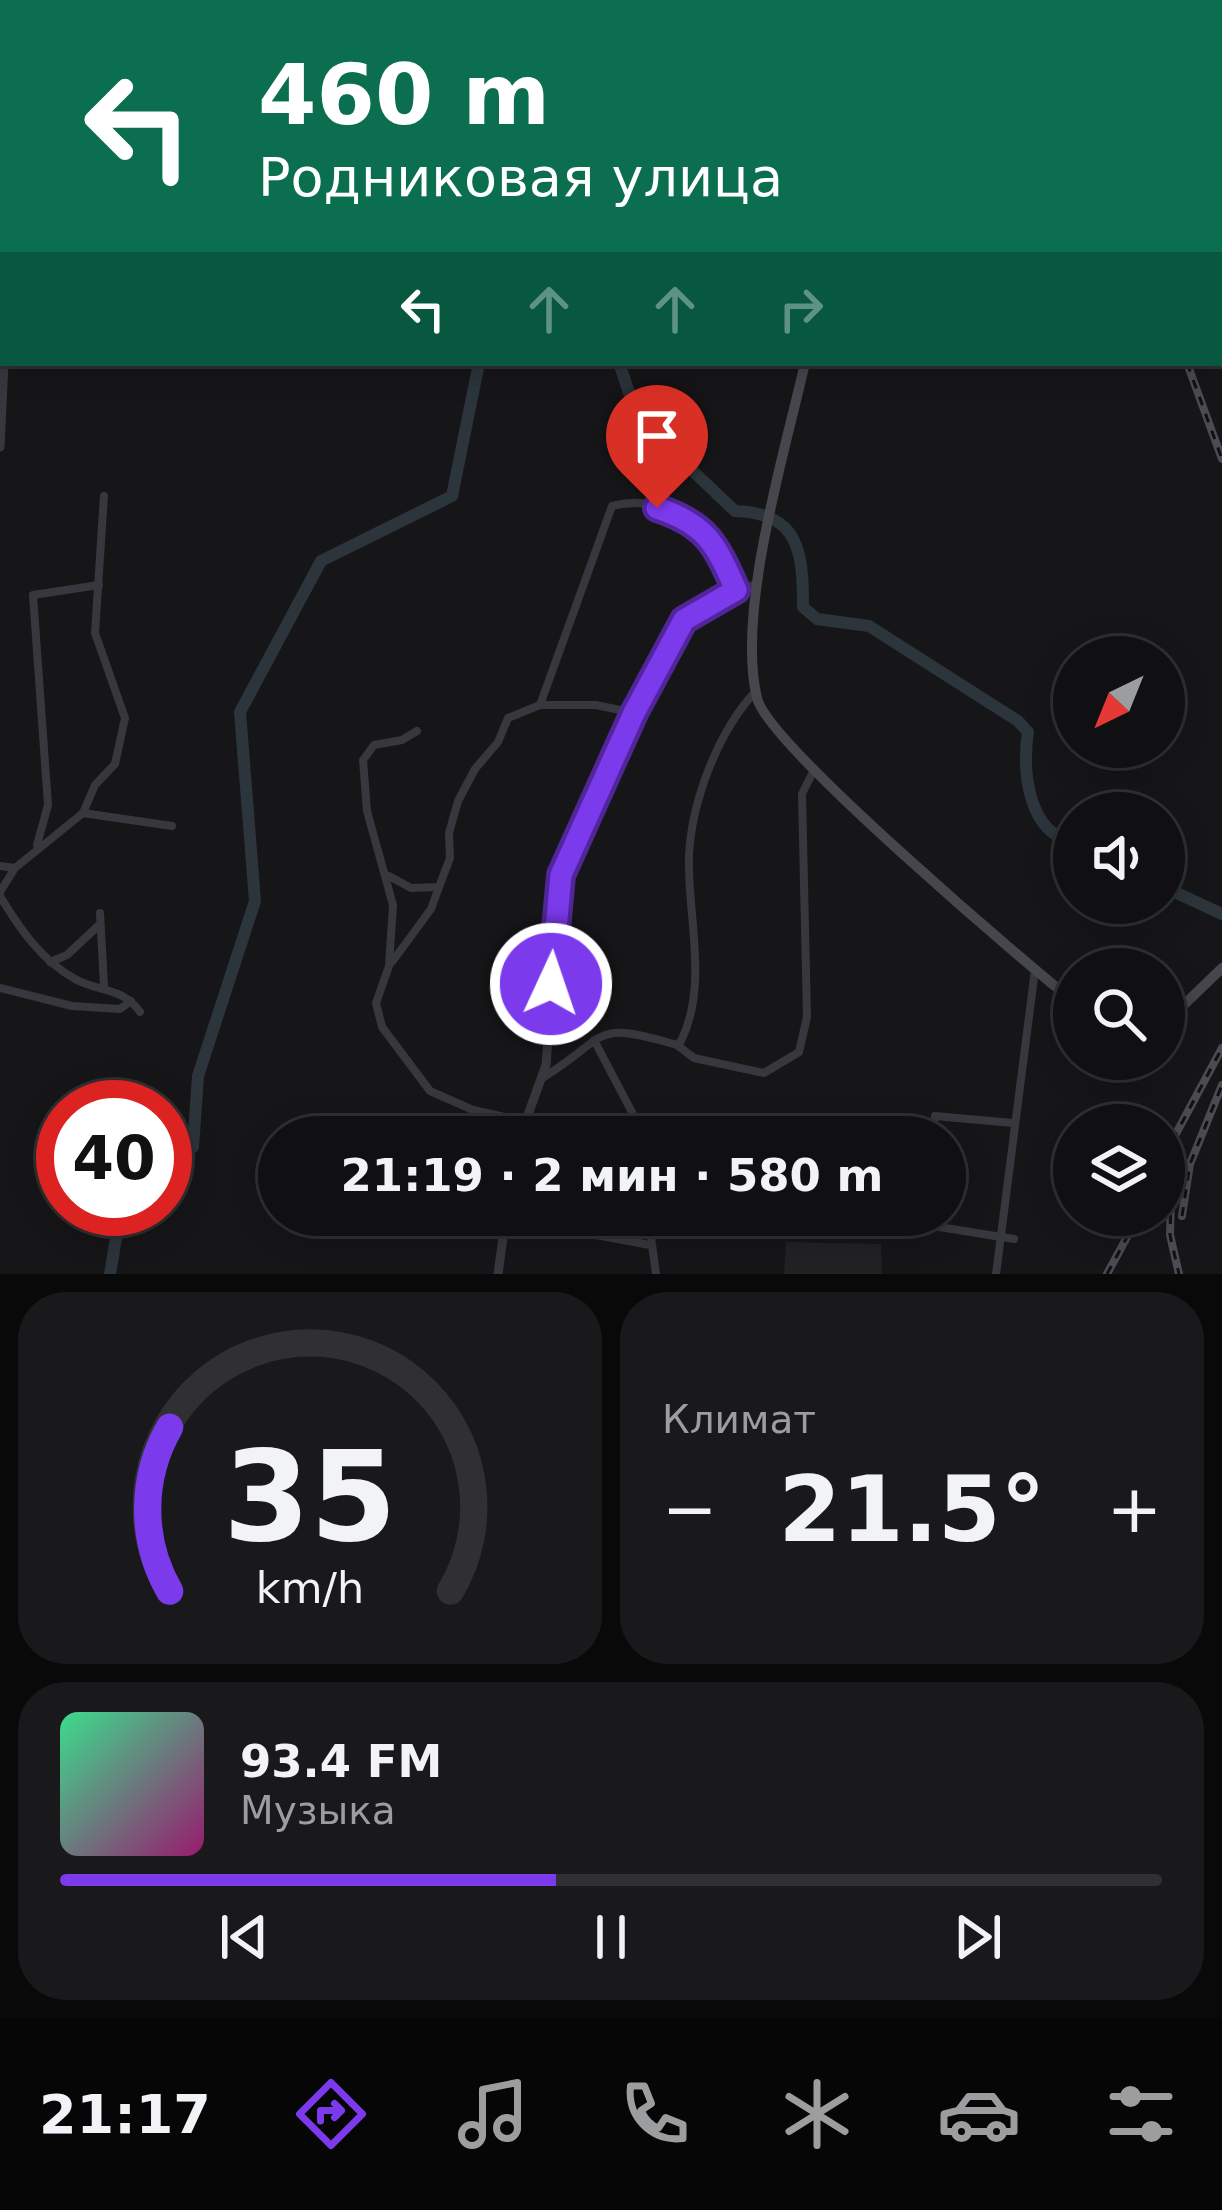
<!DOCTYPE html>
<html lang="ru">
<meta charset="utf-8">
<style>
:root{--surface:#101012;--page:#19191b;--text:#f1f3f6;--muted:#9c9d9f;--line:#303032;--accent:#7c3aed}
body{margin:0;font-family:"DejaVu Sans",sans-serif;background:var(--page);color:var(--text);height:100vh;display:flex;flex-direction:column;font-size:45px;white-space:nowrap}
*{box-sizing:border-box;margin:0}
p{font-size:39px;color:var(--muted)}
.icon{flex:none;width:66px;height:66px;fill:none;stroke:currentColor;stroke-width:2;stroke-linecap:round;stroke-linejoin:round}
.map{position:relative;height:1274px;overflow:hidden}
.drawer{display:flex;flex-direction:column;gap:18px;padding:18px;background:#09090a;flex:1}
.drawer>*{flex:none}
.hud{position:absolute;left:0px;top:0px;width:1224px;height:366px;box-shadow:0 6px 30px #0003,0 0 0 3px var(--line);background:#0b6e4f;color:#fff;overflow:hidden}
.needle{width:78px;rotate:223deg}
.fabs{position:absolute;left:1053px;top:636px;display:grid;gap:24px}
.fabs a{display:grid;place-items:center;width:132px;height:132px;border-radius:50%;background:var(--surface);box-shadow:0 6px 30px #0003,0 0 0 3px var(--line);font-size:60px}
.speed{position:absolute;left:36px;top:1080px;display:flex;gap:24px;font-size:60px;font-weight:700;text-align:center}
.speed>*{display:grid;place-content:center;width:156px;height:156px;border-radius:50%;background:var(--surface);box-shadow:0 6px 30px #0003,0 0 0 3px var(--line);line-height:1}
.speed .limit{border:18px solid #d22;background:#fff;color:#111}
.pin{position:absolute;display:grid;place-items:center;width:102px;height:102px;color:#fff;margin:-123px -51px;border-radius:50% 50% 50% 0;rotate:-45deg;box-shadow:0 0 12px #0007}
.pin .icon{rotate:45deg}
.me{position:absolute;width:132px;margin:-66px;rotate:3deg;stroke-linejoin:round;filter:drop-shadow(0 0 9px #0008)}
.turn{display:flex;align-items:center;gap:42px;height:252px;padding:0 60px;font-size:54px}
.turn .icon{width:156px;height:156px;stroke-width:2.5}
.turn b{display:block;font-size:84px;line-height:102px}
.lanes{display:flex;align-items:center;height:114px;padding:0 60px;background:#0003;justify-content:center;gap:60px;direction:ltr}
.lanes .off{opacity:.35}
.big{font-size:90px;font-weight:600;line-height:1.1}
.drawer .widget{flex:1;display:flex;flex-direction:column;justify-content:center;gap:18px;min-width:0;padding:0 42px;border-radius:48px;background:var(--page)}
.drawer .dial{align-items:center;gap:0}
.dial svg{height:312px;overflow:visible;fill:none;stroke:var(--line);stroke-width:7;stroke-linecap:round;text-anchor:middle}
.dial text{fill:var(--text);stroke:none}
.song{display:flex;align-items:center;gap:36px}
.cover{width:144px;height:144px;border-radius:18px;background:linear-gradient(135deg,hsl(150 70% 55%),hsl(320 70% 35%))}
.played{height:12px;border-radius:6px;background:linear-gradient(90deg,var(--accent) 45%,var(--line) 45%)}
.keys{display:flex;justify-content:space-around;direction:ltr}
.heat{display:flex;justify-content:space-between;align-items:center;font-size:66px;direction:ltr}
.drawer .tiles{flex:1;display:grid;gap:18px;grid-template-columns:1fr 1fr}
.widget:last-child{grid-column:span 2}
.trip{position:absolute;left:258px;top:1116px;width:708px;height:120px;border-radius:60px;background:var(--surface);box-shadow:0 6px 30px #0003,0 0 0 3px var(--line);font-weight:600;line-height:120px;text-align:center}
.menu{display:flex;height:192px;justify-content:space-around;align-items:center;background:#060607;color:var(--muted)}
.menu .icon{width:84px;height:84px}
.menu .current{color:var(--accent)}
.menu b{font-size:54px;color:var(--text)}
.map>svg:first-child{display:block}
.built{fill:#222225}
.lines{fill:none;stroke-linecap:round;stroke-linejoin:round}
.river{stroke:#2c353c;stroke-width:12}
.minor{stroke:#37383d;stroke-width:8}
.tertiary{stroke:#37383d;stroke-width:9}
.secondary{stroke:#45474d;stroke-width:10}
.rail-casing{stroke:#4a4c52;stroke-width:8}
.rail{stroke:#111113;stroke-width:3;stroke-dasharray:9;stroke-linecap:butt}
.route-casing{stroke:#51269a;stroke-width:30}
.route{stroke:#7c3aed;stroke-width:21}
</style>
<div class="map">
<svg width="1222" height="1274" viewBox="0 0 1222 1274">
<rect width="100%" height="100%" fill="#161618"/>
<path class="built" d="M786 1242 881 1244 882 1274H784Z"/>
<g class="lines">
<g class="river">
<path d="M533 3 534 0"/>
<path d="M619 363 638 419 735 511C799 513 803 551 803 607L817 619 869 626 1018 721 1028 732C1022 771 1028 834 1074 842"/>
<path d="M1164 887 1222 914"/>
<path d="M165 1164 193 1147 198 1076 255 901 240 712 321 561 452 496 479 363"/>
<path d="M110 1274 121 1209"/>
</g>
<g class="minor">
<path d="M190 3V0"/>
<path d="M540 705H596L634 713"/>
<path d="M417 731 402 740 374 745 363 760 367 811 393 905 389 966 376 1003 382 1027 430 1091 473 1110 523 1121"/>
<path d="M83 813 95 785 115 764 125 718 95 633 104 496"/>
<path d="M37 845 48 805 33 595 99 585"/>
<path d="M0 866 15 868 83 813 172 826"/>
<path d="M389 876 411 888 439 887 450 858 449 833 458 801 475 769 498 742 508 718 540 705 612 506C676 490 714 539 737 590"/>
<path d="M0 892 15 868"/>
<path d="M0 896C20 929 41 960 75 979 98 992 123 987 140 1012"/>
<path d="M100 913 104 986"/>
<path d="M50 962 67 955 98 926"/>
<path d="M392 962 431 909 439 887"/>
<path d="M0 988 72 1006 120 1009 131 1001"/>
<path d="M594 1040 645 1137"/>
<path d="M677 1045 694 1058 764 1073 799 1052 807 1017 802 794 814 770"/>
<path d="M541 1079C611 1036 589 1019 677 1045L681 1041C709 984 687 915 689 855 692 800 718 732 755 692"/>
<path d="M932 1137 935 1116 1013 1123"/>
<path d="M545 1215 596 1235 650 1245"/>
<path d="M648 1215 656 1274"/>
<path d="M923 1215 933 1226 1014 1239"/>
<path d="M996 1274 1035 970"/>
</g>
<g class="tertiary">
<path d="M0 5 3 136"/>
<path d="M0 447 4 363"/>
<path d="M520 1137 546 1065 561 875 674 632 709 604 755 585"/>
<path d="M498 1274 506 1215"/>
</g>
<g class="secondary">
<path d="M841 3 842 0"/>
<path d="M805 363C785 452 736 611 757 698 767 744 1023 960 1074 1002"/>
<path d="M1164 1024 1222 968"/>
</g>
<g class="rail-casing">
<g id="rail">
<path d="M529 0 535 3"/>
<path d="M366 3 367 0"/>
<path d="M1008 3 1012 0"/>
<path d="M1221 67 1222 65"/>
<path d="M1187 363 1222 459"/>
<path d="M1164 1156 1222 1048"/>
<path d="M1171 1197 1170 1235 1179 1274"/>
<path d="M1182 1216 1190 1164 1222 1085"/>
<path d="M1107 1274 1139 1215"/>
</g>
</g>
<use href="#rail" class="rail"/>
</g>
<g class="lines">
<g class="route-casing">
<path id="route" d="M551 984 561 875 634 713 684 620 736 590C716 544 706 524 657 508"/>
</g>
<use href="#route" class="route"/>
</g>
</svg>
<div class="fabs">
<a><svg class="needle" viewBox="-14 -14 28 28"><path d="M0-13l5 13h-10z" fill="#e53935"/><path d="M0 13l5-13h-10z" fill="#9c9d9f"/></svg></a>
<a><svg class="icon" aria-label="sound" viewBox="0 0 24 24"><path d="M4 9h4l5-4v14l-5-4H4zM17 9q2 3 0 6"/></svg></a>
<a><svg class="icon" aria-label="search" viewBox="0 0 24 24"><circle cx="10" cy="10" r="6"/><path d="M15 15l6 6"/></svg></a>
<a><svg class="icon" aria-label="layers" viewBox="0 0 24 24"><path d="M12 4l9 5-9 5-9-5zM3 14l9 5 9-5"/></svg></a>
</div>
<div class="speed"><div class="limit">40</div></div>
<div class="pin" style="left:657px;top:508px;background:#d93025"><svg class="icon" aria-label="arrive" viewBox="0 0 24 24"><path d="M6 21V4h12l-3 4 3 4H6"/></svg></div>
<svg class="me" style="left:551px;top:984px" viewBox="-20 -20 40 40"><circle r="17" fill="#7c3aed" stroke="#fff" stroke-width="3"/><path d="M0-11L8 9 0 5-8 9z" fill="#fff"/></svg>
<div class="trip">21:19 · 2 мин · 580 m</div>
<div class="hud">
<div class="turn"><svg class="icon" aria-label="left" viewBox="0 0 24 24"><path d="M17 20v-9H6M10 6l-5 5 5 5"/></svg><div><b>460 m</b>Родниковая улица</div></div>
<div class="lanes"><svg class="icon" aria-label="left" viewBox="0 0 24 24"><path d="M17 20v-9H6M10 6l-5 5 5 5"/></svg><svg class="icon off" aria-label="ahead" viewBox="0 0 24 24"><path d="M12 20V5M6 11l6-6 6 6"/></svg><svg class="icon off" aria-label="ahead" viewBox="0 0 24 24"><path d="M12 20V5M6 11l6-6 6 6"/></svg><svg class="icon off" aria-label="right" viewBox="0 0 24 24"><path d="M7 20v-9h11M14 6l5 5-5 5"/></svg></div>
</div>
</div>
<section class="drawer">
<div class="tiles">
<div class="widget dial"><svg viewBox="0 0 100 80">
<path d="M14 69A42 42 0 1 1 86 69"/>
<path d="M14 69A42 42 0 0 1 14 27" stroke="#7c3aed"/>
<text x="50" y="56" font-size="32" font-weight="700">35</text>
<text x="50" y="72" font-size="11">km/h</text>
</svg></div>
<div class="widget"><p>Климат</p>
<div class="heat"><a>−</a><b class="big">21.5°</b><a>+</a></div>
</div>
<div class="widget">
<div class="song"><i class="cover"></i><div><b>93.4 FM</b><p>Музыка</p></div></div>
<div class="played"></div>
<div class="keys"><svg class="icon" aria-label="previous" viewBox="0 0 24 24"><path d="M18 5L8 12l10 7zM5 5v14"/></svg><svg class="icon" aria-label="pause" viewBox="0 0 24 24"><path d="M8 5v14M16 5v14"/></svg><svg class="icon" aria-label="next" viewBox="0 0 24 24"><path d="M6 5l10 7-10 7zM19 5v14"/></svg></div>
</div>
</div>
</section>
<nav class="menu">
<b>21:17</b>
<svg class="icon current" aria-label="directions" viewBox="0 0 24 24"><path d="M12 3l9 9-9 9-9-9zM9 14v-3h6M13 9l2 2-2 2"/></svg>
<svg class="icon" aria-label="music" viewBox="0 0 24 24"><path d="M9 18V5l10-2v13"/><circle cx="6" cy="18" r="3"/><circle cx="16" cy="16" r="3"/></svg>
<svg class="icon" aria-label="phone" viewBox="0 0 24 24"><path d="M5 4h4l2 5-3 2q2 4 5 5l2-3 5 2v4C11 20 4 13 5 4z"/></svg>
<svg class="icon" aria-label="climate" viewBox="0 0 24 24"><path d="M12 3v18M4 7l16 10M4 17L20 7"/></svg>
<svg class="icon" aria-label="car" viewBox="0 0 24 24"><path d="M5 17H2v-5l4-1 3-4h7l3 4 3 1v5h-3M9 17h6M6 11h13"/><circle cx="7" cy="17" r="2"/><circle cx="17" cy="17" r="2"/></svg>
<svg class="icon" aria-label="filters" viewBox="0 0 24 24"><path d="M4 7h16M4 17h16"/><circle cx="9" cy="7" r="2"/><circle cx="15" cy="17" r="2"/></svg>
</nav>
